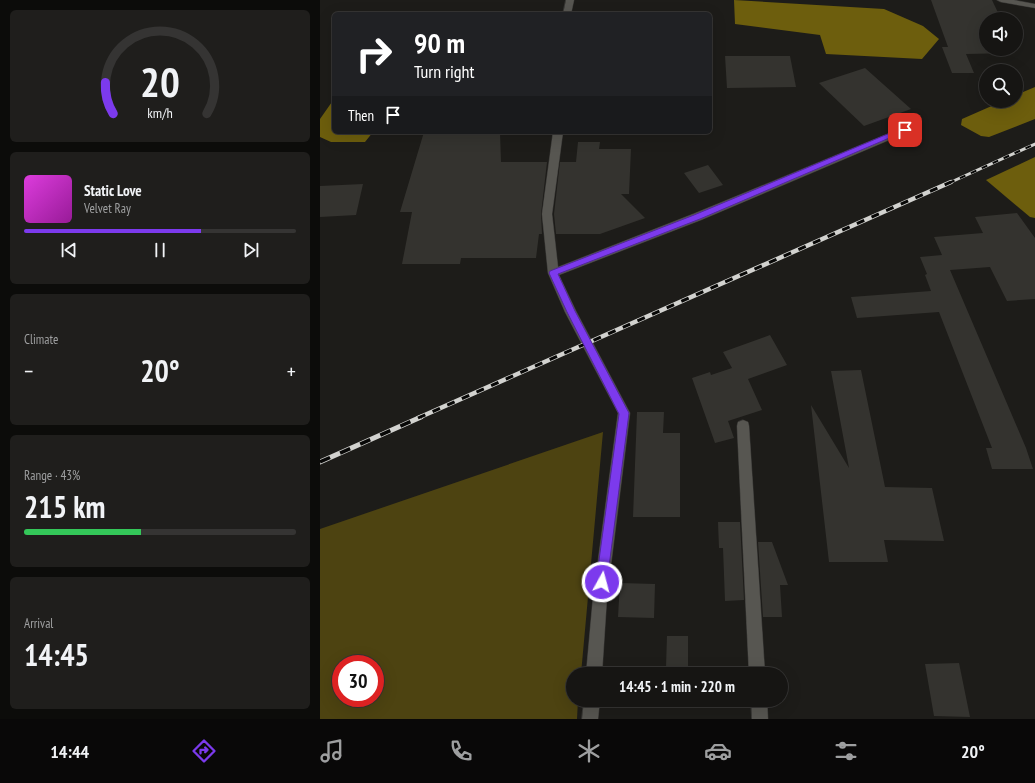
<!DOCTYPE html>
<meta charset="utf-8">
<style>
:root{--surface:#161513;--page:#1f1e1c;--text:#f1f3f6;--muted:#9e9fa0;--line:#353433;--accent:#7c3aed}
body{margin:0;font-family:"PT Sans Narrow",sans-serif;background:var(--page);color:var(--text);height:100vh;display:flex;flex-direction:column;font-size:15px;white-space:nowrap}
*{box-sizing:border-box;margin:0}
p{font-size:13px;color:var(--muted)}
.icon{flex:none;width:22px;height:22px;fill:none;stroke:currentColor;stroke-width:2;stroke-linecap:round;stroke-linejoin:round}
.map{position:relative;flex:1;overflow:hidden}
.side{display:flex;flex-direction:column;gap:10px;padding:10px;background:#0c0c0a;width:320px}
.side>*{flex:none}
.banner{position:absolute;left:12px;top:12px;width:380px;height:122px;border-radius:6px;box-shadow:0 4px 16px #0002,0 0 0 1px var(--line);background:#202124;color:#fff;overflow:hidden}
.fabs{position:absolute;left:659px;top:12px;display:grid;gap:8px}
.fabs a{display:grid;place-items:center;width:44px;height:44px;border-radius:50%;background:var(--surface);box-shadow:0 4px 16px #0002,0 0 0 1px var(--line);font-size:20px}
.speed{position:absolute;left:12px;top:655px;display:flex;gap:8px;font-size:20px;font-weight:700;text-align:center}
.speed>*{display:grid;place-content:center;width:52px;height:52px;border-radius:50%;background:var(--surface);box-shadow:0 4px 16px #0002,0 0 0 1px var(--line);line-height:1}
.speed .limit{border:6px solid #d22;background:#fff;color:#111}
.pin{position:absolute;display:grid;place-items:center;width:34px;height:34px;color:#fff;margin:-17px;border-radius:8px;box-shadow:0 2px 6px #0006}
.me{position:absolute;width:44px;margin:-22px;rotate:7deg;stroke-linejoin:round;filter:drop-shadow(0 0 3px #0008)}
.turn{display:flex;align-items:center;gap:14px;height:84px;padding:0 16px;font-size:18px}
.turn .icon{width:52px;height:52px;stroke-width:2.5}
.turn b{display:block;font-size:28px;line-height:34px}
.then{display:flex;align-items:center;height:38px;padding:0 16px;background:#0003;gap:8px;font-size:15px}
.big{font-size:30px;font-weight:700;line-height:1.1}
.side .widget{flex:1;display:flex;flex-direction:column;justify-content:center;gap:6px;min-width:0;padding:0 14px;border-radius:6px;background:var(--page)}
.side .dial{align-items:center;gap:0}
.dial svg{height:104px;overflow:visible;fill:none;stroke:var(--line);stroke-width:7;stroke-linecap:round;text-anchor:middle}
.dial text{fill:var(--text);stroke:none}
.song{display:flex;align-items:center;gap:12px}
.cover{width:48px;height:48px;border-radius:6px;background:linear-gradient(135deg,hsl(300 70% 55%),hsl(300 70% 35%))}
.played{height:4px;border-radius:2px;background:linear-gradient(90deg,var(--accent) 65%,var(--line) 65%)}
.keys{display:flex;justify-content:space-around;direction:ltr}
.heat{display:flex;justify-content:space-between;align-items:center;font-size:22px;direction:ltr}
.charge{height:6px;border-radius:3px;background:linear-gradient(90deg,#34c759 43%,var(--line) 0)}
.trip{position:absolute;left:246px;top:667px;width:222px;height:40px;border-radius:20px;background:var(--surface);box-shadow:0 4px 16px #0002,0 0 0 1px var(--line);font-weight:700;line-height:40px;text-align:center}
.dock{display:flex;height:64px;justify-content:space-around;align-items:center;background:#090808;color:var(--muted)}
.dock .icon{width:28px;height:28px}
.dock .selected{color:var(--accent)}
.dock b{font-size:18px;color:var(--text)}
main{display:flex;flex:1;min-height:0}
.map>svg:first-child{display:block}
.green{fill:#4d4311;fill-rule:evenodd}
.water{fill:#6d5e0d}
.building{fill:#34332f}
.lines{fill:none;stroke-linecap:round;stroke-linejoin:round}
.street-casing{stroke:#373634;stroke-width:1}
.street{fill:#575651;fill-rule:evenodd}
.rail-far2-casing{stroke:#d2d2cf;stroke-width:3}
.rail-far1-casing{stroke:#d2d2cf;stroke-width:4.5}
.rail-casing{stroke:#d2d2cf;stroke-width:5}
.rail-far2{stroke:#070706;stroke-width:2;stroke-dasharray:6;stroke-linecap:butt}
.rail-far1{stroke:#070706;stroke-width:3;stroke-dasharray:8;stroke-linecap:butt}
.rail{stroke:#070706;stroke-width:3.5;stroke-dasharray:11;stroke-linecap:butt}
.route{fill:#7c3aed;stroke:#51269a}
</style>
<main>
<section class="side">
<div class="widget dial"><svg viewBox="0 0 100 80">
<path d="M14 69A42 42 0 1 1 86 69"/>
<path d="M14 69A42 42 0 0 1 8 45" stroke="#7c3aed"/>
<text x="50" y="56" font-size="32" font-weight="700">20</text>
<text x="50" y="72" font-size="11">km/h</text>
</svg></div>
<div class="widget">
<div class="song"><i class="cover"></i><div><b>Static Love</b><p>Velvet Ray</p></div></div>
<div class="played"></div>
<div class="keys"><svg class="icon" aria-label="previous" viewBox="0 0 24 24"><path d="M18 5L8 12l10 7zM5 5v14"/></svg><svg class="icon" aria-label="pause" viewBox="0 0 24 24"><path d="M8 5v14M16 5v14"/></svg><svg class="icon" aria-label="next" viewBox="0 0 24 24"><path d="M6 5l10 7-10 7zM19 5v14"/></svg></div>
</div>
<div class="widget"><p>Climate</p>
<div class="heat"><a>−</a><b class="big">20°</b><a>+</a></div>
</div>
<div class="widget"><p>Range · 43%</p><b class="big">215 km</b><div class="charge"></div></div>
<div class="widget"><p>Arrival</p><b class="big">14:45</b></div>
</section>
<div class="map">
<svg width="715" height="719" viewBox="0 0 715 719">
<rect width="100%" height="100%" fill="#1d1c19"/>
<path class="green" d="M283 432 261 674H253V700H258L257 719H0V529ZM21 664H55V698H21Z"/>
<g class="water">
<path d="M414 0 564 9 603 26 619 39 602 59 506 54 500 35 415 24Z"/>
<path d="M715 87V119L669 137 661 136 641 125 642 119 683 101H696V95Z"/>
<path d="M14 99V132H53L45 142H11L0 137V119Z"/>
<path d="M715 157V218L710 217 666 180Z"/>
</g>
<g class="building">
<path d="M611 0H672L681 19H666V49H691L693 53 646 54 654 73H632L622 47H628Z"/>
<path d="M405 56H470L476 87 407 88Z"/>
<path d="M545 68 591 109 544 126 499 83Z"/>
<path d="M104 132H180L181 162H227L221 214 222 234H219L216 258H141L140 264H82L92 212H80Z"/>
<path d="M258 142H280L279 149H311L309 194H301L325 218 280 234H236L234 214 240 162H256Z"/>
<path d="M388 165 403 185 379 193 364 173Z"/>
<path d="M43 184 36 215 0 217V186Z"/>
<path d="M697 213 715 238V299L687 301 670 267 630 270 706 448 713 469H672L666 448H672L619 312 537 318 531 297 611 291 605 275 607 274 600 257 622 255 614 237 663 233 655 217Z"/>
<path d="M450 335 467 365 428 379 442 410 408 421 414 438 395 443 372 378 390 372 391 375 412 368 403 352Z"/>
<path d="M541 370 565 487 612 488 624 541 564 540 568 562H509L491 405 529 468 511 371Z"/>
<path d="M317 412H344L343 433H360V517H313Z"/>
<path d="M398 522H420L424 600 405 601 403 548H399Z"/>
<path d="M438 542H452L468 585H460L462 617H443Z"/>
<path d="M300 583 335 584 334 618 298 617Z"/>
<path d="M347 636H368V667H346Z"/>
<path d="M639 663 650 717 614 716 605 664Z"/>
</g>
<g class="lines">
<g class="street-casing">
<g id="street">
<path d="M246 0H254L251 14H243Z"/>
<path d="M677 0H694L715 4V8L681 2Z"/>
<path d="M585 127 590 130 588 132 381 220 239 275 256 311 310 413 287 597 282 674H266L273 597 298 413 245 312 228 273 222 214 233 132H243L232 214 238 267 373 214Z"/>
<path d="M423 420 428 422 429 426 445 674H429L417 426 418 422Z"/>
<path d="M264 700H280L278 719H262Z"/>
<path d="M431 700H447L448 719H432Z"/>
</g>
</g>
<use href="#street" class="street"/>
<g class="rail-far2-casing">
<path id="rail-far2" d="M629 183 715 144"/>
</g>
<g class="rail-far1-casing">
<path id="rail-far1" d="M98 418 631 182"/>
</g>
<g class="rail-casing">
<path id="rail" d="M0 462 101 417"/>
</g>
<use href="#rail-far2" class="rail-far2"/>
<use href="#rail-far1" class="rail-far1"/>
<use href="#rail" class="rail"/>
</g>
<path class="route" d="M582 128 588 130 380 219 238 274 255 311 309 413 287 582 286 586 282 588 278 586 276 582 299 414 247 312 229 273 230 271 374 215Z"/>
</svg>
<div class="fabs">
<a><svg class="icon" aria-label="sound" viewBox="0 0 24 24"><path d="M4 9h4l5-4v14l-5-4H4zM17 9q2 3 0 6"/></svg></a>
<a><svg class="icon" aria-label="search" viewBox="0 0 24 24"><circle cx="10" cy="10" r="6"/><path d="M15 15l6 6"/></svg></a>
</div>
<div class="speed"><div class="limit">30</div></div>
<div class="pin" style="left:585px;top:130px;background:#d93025"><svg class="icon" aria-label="arrive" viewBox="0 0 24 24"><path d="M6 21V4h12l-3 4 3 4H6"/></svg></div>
<svg class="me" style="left:282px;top:582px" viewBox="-20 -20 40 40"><circle r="17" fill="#7c3aed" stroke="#fff" stroke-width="3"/><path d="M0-11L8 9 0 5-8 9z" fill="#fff"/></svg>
<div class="trip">14:45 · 1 min · 220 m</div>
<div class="banner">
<div class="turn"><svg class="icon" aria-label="right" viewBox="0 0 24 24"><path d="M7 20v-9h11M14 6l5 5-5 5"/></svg><div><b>90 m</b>Turn right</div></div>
<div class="then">Then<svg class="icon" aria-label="arrive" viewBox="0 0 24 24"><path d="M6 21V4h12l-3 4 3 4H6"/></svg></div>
</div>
</div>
</main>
<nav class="dock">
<b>14:44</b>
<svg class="icon selected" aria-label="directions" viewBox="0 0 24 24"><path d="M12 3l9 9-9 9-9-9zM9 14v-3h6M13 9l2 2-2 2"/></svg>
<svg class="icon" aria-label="music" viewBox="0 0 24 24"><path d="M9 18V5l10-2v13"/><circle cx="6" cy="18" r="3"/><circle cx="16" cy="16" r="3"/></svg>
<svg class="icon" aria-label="phone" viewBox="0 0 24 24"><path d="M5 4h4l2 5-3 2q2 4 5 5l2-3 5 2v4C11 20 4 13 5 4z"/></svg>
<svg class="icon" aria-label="climate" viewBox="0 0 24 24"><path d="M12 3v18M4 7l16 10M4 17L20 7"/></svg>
<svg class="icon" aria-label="car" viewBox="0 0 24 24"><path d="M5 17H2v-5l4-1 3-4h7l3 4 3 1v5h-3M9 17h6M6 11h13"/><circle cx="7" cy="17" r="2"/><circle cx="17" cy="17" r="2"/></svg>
<svg class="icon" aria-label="filters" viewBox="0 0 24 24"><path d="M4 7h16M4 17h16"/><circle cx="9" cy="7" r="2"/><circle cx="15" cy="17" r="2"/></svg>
<b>20°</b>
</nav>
